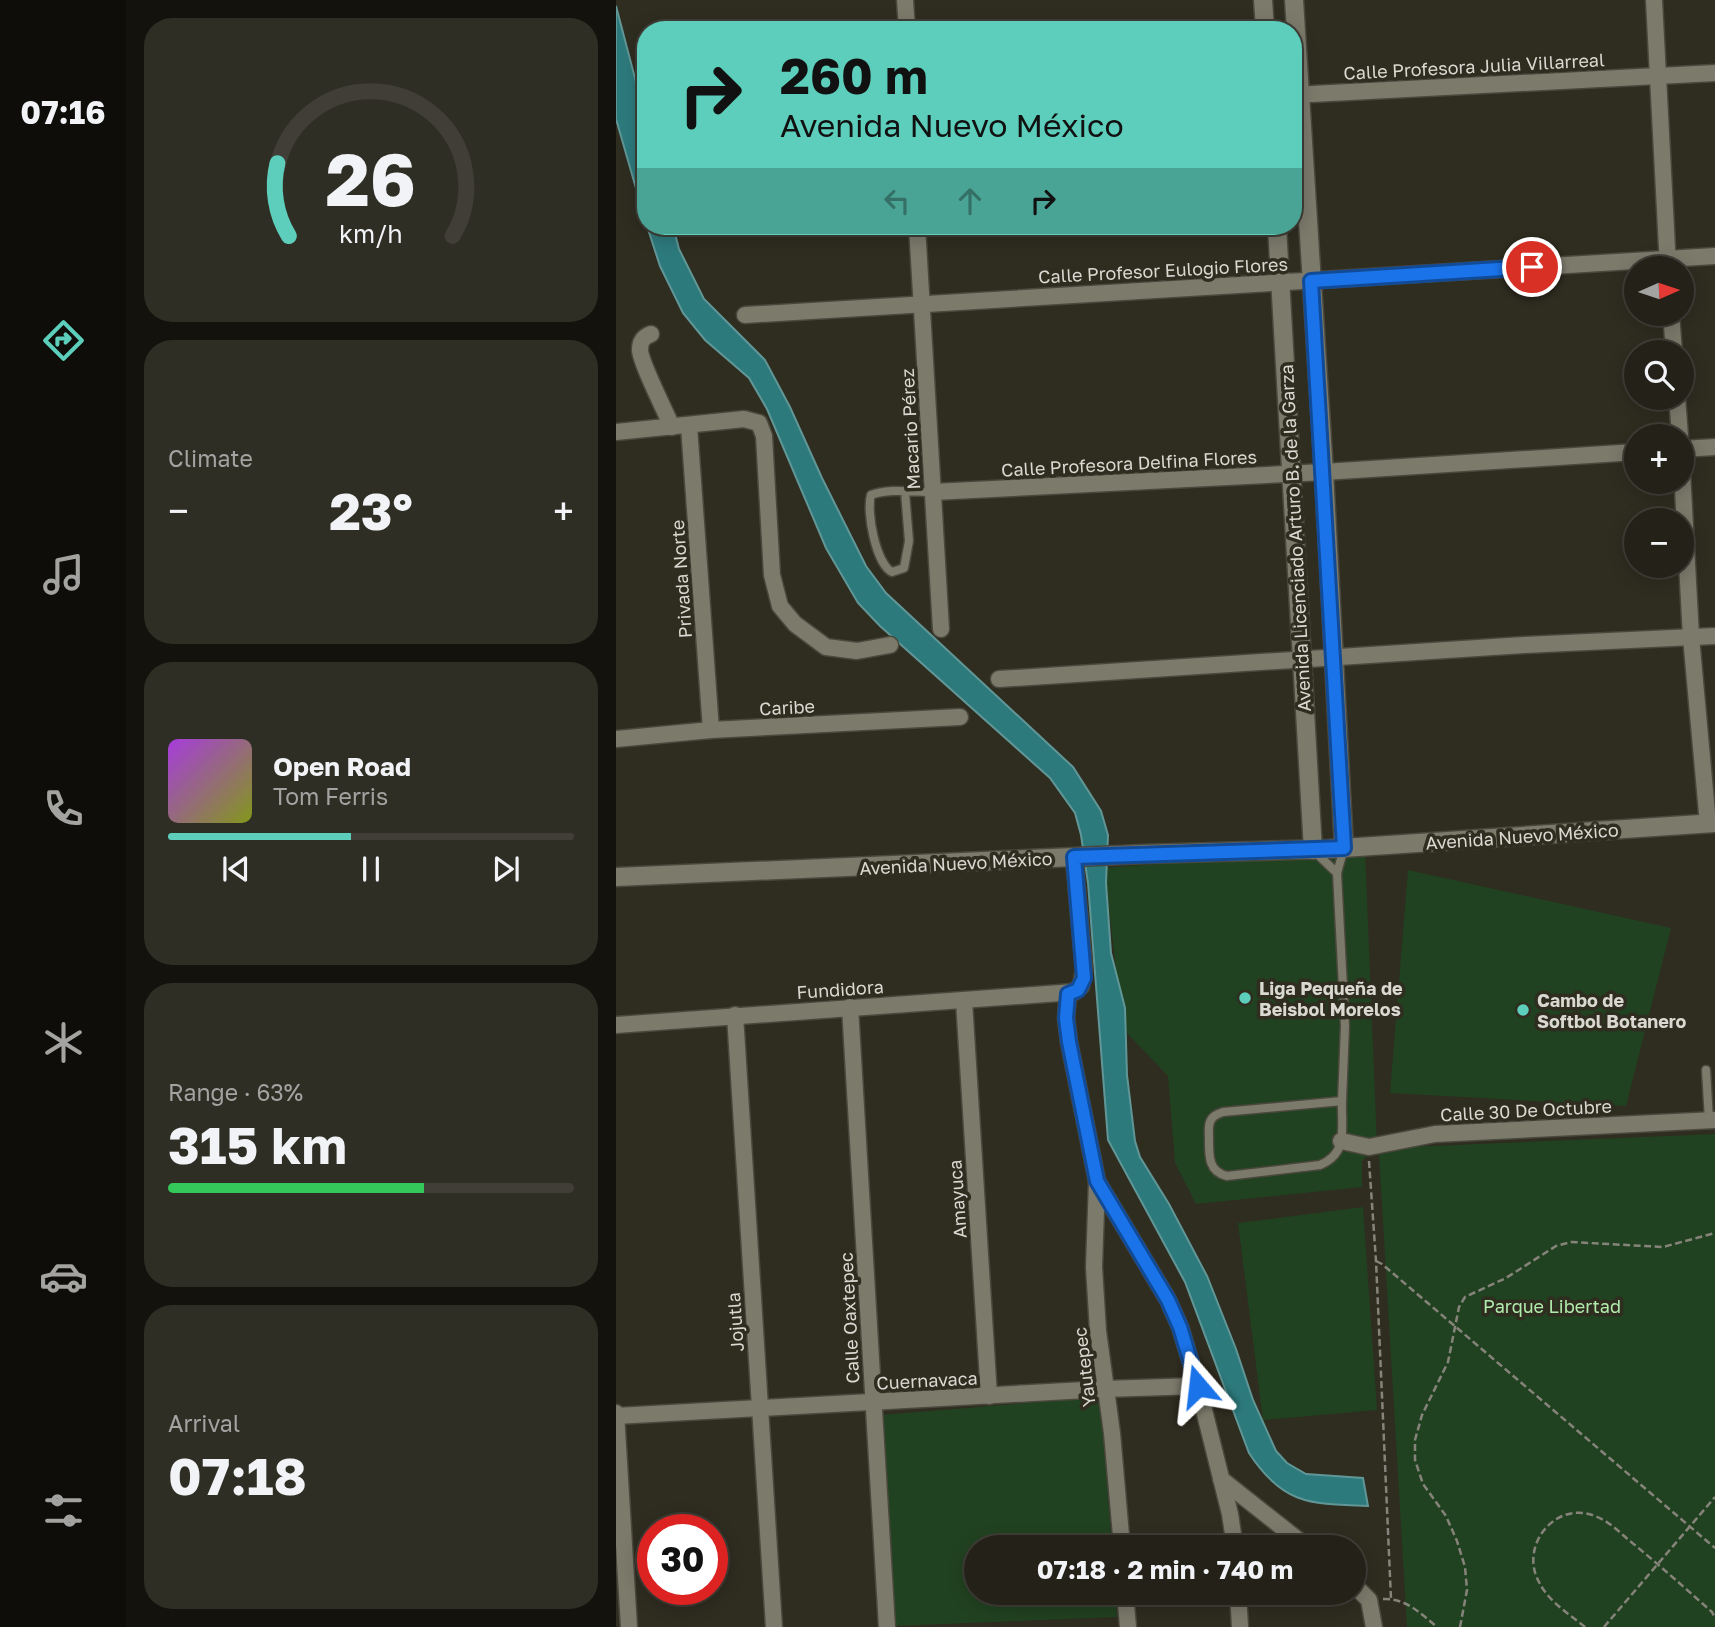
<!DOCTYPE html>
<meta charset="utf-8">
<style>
:root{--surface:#232118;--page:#2f2e25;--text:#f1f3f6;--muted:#a3a3a2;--line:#403e37;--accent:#5ccebb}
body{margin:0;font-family:"Golos Text",sans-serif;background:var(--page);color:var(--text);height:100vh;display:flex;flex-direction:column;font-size:26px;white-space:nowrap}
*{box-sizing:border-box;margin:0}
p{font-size:23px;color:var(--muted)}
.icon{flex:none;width:38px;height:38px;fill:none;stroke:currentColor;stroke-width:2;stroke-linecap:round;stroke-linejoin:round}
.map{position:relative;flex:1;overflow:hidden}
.drawer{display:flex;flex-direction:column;gap:18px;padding:18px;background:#13120d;width:490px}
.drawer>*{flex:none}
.hud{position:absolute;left:21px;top:21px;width:665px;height:214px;border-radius:28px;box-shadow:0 4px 18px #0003,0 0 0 2px var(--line);background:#5ccebb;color:#111;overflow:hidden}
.needle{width:46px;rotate:87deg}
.fabs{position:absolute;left:1008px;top:256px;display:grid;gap:14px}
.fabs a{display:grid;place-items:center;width:70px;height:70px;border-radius:50%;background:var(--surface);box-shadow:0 4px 18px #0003,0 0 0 2px var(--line);font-size:35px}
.speed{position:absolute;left:21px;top:1514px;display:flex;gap:14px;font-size:35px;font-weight:700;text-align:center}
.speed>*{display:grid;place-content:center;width:91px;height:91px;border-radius:50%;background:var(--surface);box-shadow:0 4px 18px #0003,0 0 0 2px var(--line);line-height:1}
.speed .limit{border:10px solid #d22;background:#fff;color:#111}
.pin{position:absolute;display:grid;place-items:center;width:60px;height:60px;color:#fff;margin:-30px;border:4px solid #fff;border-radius:50%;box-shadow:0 2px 7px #0007}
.me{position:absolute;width:77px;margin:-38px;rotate:343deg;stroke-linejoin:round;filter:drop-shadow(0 0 5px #0008)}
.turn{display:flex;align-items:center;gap:24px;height:147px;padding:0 28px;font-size:32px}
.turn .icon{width:91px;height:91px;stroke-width:2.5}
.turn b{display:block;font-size:49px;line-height:60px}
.lanes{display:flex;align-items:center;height:66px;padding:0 28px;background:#0003;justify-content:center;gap:35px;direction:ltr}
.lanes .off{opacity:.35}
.big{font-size:52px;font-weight:700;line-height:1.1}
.drawer .tile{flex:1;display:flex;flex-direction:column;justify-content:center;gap:10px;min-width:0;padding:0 24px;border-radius:28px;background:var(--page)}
.drawer .dial{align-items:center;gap:0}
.dial svg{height:182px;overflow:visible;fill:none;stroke:var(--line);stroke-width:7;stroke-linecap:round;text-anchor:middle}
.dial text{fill:var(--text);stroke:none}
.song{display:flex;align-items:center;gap:21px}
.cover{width:84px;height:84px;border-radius:10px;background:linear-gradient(135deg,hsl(280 70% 55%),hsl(70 70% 35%))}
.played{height:7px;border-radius:4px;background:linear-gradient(90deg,var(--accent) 45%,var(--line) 45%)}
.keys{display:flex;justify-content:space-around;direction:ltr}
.heat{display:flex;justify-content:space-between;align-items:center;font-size:38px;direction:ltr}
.charge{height:10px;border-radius:5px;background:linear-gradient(90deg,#34c759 63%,var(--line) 0)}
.trip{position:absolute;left:348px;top:1535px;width:402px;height:70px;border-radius:35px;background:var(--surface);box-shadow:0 4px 18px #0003,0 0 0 2px var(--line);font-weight:700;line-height:70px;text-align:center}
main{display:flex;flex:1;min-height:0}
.menu{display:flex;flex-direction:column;width:126px;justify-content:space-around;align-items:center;background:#0e0d0a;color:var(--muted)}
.menu .icon{width:49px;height:49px}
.menu .current{color:var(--accent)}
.menu b{font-size:32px;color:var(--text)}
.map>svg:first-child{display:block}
.green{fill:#214220}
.water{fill:#2d7a7d;stroke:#619696;stroke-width:2}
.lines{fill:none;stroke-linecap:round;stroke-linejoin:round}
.lane-casing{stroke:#4a483d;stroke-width:11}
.street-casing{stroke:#4a483d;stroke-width:19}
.secondary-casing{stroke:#4a483d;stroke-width:21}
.path{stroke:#86847a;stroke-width:2.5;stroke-dasharray:7 3.5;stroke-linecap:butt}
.lane{stroke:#7c7a6b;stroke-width:8}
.street{stroke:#7c7a6b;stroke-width:16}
.secondary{stroke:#7c7a6b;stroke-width:18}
.route-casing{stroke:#114b97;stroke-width:18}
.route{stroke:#1a73e8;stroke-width:12}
.poi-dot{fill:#5ccebb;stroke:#2f2c20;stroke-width:2.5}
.labels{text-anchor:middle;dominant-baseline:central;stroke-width:7;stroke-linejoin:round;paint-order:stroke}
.street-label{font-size:18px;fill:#dad9d1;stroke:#2f2c20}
.poi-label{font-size:18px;font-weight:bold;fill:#dad9d1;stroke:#2f2c20;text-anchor:start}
.park-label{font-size:18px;fill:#b0ebac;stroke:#2f2c20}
</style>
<main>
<nav class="menu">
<b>07:16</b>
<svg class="icon current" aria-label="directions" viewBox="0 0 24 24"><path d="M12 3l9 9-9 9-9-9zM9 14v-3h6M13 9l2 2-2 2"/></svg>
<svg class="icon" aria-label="music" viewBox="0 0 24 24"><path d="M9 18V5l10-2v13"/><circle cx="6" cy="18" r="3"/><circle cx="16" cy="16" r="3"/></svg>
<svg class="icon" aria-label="phone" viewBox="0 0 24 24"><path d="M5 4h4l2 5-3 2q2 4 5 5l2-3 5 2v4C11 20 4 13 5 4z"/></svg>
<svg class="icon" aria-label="climate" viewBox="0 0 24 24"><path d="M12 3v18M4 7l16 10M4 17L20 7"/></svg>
<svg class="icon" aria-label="car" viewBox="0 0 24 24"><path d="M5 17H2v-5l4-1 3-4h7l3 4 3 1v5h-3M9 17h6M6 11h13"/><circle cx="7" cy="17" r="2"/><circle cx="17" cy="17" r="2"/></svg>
<svg class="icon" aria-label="filters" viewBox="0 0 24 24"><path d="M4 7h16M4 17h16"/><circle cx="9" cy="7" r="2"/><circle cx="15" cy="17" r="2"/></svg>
</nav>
<section class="drawer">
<div class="tile dial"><svg viewBox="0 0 100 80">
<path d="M14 69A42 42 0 1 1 86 69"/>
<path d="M14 69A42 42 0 0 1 9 37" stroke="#5ccebb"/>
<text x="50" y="56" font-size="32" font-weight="700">26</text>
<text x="50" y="72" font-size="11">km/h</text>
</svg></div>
<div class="tile"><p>Climate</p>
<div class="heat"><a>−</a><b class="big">23°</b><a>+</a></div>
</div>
<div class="tile">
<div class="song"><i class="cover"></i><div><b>Open Road</b><p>Tom Ferris</p></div></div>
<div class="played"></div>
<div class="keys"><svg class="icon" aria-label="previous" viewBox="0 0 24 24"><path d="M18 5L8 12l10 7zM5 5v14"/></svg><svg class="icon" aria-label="pause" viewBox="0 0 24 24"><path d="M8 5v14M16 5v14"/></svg><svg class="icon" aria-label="next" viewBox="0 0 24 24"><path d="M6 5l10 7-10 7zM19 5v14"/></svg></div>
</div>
<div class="tile"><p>Range · 63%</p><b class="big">315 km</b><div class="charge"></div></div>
<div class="tile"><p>Arrival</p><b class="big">07:18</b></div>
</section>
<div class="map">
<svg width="1099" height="1627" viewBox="0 0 1099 1627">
<rect width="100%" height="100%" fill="#2f2c20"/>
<g class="green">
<path d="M749 849 761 1145 746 1161V1187L580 1204 559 1163 552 1076 507 1029 490 883 486 868Z"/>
<path d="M792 870 1055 928 1010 1106 774 1093Z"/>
<path d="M1099 1134V1627H791L763 1154 791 1147Z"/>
<path d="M747 1207 761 1410 647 1420 622 1223Z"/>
<path d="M484 1397 496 1547H360V1592L499 1593 501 1617 278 1626 266 1415Z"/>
</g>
<g class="water">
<path d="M0 6 30 120V223L0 119Z"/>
<path d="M31 226H57L63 249 88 299 149 360 174 407 206 478 250 566 270 593 457 767 485 811 492 835 490 883 495 953 509 1008 511 1075 519 1141 524 1157 553 1204 591 1276 620 1349 637 1400 660 1451 671 1463 690 1474 747 1478 752 1506C694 1504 667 1505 633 1453L569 1282 492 1140 472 883 465 835 459 813 434 778 264 626 242 603 210 548 151 409 133 378 89 340 67 313 44 266Z"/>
</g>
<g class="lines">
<g class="lane-casing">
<g id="lane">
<path d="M289 492 293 541 288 568 276 572C260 564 250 512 255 495 272 488 298 492 317 492"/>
<path d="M699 852 721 873"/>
<path d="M1090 1070 1093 1120"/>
<path d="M726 1101C725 1129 733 1153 704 1165L611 1176C592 1172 593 1155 593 1139 593 1134 592 1127 594 1122 596 1116 601 1114 607 1112Z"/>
<path d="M726 1101 729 1026 721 873 728 848"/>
</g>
</g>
<g class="street-casing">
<g id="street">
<path d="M289 0 291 30"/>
<path d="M1038 0 1052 267"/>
<path d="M677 95 1099 73"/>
<path d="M301 226 325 629"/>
<path d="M1055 313 1058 352"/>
<path d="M129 315 1099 256"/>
<path d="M35 334C27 337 24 341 24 350 24 361 50 413 56 427"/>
<path d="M1061 397 1064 436"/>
<path d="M73 426 95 730"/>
<path d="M0 432 128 419 143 423 148 436 156 575 164 606 179 624 210 647 241 651 274 645"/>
<path d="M1066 449 1099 447"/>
<path d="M1066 471 1075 637 1092 824"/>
<path d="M317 492 708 472 1020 452"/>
<path d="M383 679 908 645 1099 636"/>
<path d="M0 739 95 730 344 717"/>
<path d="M452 994 450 1018 453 1042 481 1181 552 1300 564 1327 582 1386 614 1514 619 1547"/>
<path d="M348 1001 373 1396"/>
<path d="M234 1007 271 1627"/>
<path d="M119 1015 158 1627"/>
<path d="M0 1025 458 992 465 986 468 970 458 857"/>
<path d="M725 1141 753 1147 819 1134 1099 1120"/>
<path d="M481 1181 478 1267 482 1331 496 1433 506 1547"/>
<path d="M0 1413 13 1627"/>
<path d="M0 1416 488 1389 582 1386"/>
<path d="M605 1479 691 1547"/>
<path d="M738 1585 753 1600 758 1627"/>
<path d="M509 1592 512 1627"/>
<path d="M622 1592 624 1627"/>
</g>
</g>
<g class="secondary-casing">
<g id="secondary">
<path d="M647 0 649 30"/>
<path d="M678 0 708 472 728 848"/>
<path d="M661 226 697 850"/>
<path d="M0 877 528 854 712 849 1099 823"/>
</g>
</g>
<g class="path">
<path d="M753 1161 760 1261 775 1599"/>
<path d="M760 1261 766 1264 1099 1548"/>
<path d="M767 1599C790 1598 804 1613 821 1627"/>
<path d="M844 1627 851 1590 849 1567 841 1541 830 1516 807 1484 799 1460V1440L806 1415 832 1362 843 1307 849 1297 890 1278 940 1246 955 1242 1047 1247 1099 1233"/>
<path d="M969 1627C953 1614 932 1601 923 1582 903 1546 939 1500 979 1516 993 1521 1003 1532 1014 1541 1042 1564 1069 1588 1096 1612L1099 1618"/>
<path d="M988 1627 1099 1497"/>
</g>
<use href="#lane" class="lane"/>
<use href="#street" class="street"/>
<use href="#secondary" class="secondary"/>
</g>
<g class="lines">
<g class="route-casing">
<path id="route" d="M582 1386 564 1327 552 1300 481 1181 453 1042 450 1018 452 994 462 990 468 978 458 857 728 848 695 281 916 267"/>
</g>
<use href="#route" class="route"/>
</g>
<g class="poi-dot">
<circle cx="629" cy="998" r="7"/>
<circle cx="907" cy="1010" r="7"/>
</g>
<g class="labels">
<g class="street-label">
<text transform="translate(858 66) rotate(-3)">Calle Profesora Julia Villarreal</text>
<text transform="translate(547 270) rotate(-3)">Calle Profesor Eulogio Flores</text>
<text transform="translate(294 429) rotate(-93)">Macario Pérez</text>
<text transform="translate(513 463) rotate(-3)">Calle Profesora Delfina Flores</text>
<text transform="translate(679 538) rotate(-93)">Avenida Licenciado Arturo B. de la Garza</text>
<text transform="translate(65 579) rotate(-94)">Privada Norte</text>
<text transform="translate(171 707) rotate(-3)">Caribe</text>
<text transform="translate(906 836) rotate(-4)">Avenida Nuevo México</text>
<text transform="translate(340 863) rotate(-3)">Avenida Nuevo México</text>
<text transform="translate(224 989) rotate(-4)">Fundidora</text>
<text transform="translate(910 1110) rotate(-3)">Calle 30 De Octubre</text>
<text transform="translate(341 1199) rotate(-94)">Amayuca</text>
<text transform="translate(233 1318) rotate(-93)">Calle Oaxtepec</text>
<text transform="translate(119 1322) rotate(-94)">Jojutla</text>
<text transform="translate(468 1367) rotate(-97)">Yautepec</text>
<text transform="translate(311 1380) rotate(-3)">Cuernavaca</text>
</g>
<g class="poi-label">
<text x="643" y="988">Liga Pequeña de<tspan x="643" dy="21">Beisbol Morelos</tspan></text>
<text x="921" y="1000">Cambo de<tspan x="921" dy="21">Softbol Botanero</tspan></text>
</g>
<g class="park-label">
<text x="936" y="1306">Parque Libertad</text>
</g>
</g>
</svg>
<div class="fabs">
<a><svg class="needle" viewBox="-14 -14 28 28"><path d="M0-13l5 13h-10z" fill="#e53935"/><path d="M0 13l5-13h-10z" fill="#a3a3a2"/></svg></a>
<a><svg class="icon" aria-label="search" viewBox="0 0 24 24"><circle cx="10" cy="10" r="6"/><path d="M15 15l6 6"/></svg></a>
<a>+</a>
<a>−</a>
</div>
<div class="speed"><div class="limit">30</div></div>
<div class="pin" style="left:916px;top:267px;background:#d93025"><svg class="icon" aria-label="arrive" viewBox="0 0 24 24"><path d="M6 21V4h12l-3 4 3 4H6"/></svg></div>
<svg class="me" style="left:582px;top:1386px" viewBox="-20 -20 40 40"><path d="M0-17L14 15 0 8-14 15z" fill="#1a73e8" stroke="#fff" stroke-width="4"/></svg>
<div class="trip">07:18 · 2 min · 740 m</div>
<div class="hud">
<div class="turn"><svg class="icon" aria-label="right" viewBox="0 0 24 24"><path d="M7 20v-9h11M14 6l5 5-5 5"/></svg><div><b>260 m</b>Avenida Nuevo México</div></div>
<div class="lanes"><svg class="icon off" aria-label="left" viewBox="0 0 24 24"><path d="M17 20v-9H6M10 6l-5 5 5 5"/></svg><svg class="icon off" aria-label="ahead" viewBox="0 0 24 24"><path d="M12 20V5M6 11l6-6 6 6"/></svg><svg class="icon" aria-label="right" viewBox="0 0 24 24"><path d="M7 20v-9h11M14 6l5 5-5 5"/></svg></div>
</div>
</div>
</main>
